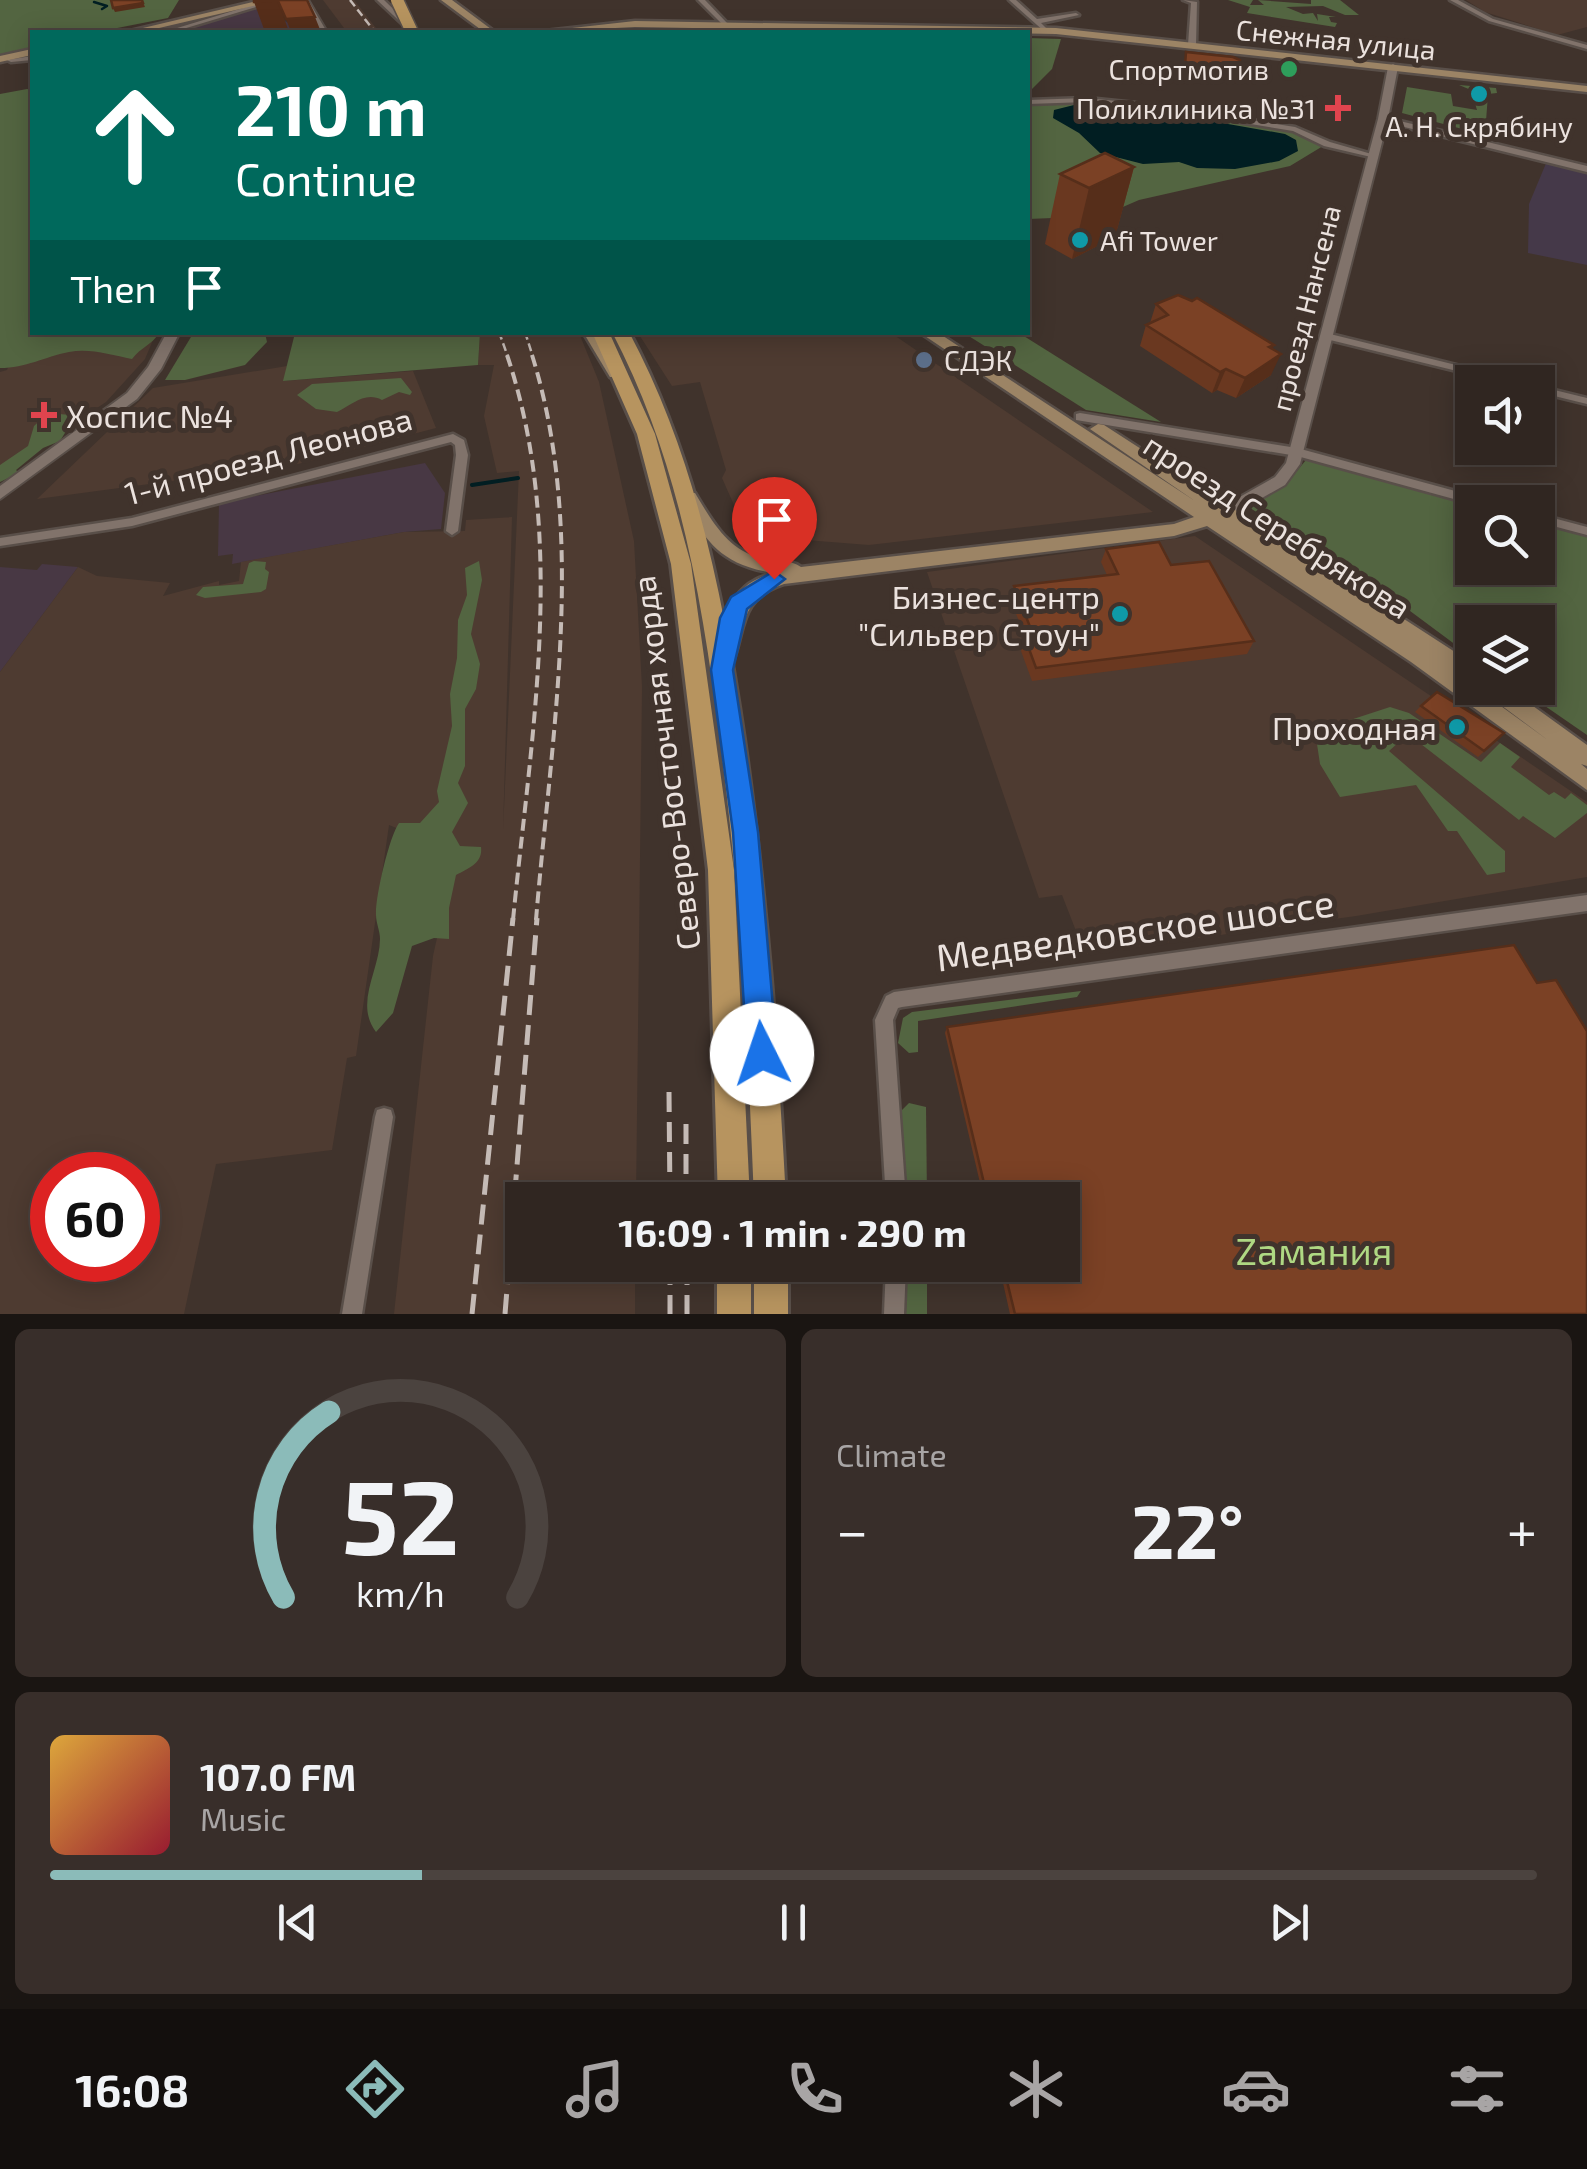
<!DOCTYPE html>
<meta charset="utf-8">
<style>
:root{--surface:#302621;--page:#382e2a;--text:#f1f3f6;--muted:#a8a5a5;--line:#4b433f;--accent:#8bbbb9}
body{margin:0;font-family:"Exo 2",sans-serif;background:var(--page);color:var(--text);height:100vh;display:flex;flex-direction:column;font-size:38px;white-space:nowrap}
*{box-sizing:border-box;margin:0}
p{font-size:32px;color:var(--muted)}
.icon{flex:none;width:55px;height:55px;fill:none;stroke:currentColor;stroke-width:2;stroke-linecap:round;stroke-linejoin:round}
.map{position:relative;height:1314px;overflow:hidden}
.details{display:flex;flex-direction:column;gap:15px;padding:15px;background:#1a1512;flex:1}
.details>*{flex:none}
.top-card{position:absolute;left:30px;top:30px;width:1000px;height:305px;border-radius:0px;box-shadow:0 5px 25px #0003,0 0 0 2px var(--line);background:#00695c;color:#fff;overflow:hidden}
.tools{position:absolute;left:1455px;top:365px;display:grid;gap:20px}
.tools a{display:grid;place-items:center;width:100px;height:100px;border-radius:0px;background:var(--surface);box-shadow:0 5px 25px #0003,0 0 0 2px var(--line);font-size:50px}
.speed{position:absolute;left:30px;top:1152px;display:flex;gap:20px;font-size:50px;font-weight:700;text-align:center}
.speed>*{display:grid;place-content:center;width:130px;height:130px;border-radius:50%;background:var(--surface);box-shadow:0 5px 25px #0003,0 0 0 2px var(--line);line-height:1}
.speed .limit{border:15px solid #d22;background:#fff;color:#111}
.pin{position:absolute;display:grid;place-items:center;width:85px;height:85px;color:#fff;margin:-102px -42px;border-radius:50% 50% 50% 0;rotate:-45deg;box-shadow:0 0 10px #0007}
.pin .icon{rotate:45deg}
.me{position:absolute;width:110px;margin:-55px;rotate:356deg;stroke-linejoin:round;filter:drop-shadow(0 0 8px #0008)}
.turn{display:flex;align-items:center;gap:35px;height:210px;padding:0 40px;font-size:45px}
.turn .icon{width:130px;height:130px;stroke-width:2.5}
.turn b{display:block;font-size:70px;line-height:85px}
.then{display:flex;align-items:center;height:95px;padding:0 40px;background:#0003;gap:20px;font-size:38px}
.big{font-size:75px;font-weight:700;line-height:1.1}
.details .card{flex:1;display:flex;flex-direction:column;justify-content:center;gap:15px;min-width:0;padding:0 35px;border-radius:15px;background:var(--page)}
.details .dial{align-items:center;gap:0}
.dial svg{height:260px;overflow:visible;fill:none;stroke:var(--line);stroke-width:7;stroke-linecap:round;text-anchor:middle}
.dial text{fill:var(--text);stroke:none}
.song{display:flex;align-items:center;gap:30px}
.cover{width:120px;height:120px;border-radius:15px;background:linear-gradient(135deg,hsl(40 70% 55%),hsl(350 70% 35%))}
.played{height:10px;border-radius:5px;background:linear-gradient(90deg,var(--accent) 25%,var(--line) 25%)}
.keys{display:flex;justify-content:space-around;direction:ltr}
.heat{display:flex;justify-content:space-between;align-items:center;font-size:55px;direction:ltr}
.details .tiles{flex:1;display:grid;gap:15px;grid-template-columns:1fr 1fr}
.card:last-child{grid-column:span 2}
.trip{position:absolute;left:505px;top:1182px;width:575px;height:100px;border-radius:0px;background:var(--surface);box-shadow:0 5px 25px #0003,0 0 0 2px var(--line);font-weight:700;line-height:100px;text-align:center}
.menu{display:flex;height:160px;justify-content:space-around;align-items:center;background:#130f0d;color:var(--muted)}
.menu .icon{width:70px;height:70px}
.menu .selected{color:var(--accent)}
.menu b{font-size:45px;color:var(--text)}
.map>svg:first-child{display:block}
.commercial{fill:#483844}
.built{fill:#4e3b31;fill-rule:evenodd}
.education{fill:#453949}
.green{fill:#536541}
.water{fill:#011e22}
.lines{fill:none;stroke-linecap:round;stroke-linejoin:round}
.stream-far1{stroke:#011e22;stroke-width:2.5}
.stream{stroke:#011e22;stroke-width:4}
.minor-casing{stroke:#594f49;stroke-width:5}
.tertiary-casing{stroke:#594f49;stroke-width:4}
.secondary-casing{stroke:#594f49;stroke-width:5}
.primary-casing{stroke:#594f49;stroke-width:6}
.minor{fill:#81736b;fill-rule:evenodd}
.tertiary{fill:#81736b;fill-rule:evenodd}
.secondary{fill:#9c8465;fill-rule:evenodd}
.primary{fill:#b7945f;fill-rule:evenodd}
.rail-far2{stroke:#c5bbb6;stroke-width:2.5;stroke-dasharray:8 4;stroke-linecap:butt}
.rail-far1{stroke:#c5bbb6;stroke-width:4;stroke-dasharray:12 6;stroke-linecap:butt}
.rail{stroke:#c5bbb6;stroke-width:5;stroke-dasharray:20 10;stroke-linecap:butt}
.primary-bridge-casing{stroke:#594f49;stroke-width:15;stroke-linecap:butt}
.primary-bridge{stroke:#b7945f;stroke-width:12}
.wall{fill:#6a3820}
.shaded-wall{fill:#562e1a}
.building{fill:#7b4125;stroke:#562e1a;stroke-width:2.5}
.route{fill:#1a73e8;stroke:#114b97;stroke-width:2.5}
.leisure-dot{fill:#2e9e5b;stroke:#40332c;stroke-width:4}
.culture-dot{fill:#0f9aa8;stroke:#40332c;stroke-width:4}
.health-dot{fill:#e0444e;stroke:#40332c;stroke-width:4}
.service-dot{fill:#5c6f8a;stroke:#40332c;stroke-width:4}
.labels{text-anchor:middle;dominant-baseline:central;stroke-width:10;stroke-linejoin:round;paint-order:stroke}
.far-street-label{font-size:28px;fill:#ebe2de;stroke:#40332c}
.far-poi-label{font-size:28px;fill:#ebe2de;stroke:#40332c;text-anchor:end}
.poi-label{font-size:32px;fill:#ebe2de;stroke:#40332c;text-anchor:end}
.street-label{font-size:32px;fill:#ebe2de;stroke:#40332c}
.near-street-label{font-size:38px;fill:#ebe2de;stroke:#40332c}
.near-park-label{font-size:38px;fill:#afd883;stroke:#40332c}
</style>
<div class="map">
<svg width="1587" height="1314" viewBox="0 0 1587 1314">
<rect width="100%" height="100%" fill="#40332c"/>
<g class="commercial">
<path d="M256 9 311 32H176Z"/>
<path d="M425 463 445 493 441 529 404 532 232 564 233 554 218 556 219 503Z"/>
<path d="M42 564 78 567 0 672V567L37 570Z"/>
</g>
<g class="built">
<path d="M323 0H354L379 32H347Z"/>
<path d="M1466 0H1587V27L1557 35 1485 12Z"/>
<path d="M156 333 145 359 106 402 0 472V372L7 370 13 355Z"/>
<path d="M480 333H579L599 382 634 541 642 687 636 1200H522V1265H635V1314H394L433 956 456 852 389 825 356 1056 347 1058 332 1150 216 1164 184 1314H0V672L78 567 97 576 170 583 163 596 219 581V585L239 581 241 562 404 532 465 531 466 520 512 517 503 831 519 471 497 473 484 416 494 365H478ZM52 1175H138V1260H52Z"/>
<path d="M638 333H891L1153 512 869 545 780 538 742 523 722 478 726 470 700 382 672 386Z"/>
<path d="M287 366 284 381 413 371 436 428 298 464 37 499 153 388Z"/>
<path d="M1195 536 1587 802V877L1356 916 1085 954 1062 895 1039 898 927 572Z"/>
</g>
<path class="education" d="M1547 161 1587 172V265L1528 253 1529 204Z"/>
<g class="green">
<path d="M0 0H179L168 18 97 32H32V50L0 56Z"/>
<path d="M1228 0H1253L1250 5H1264L1258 0 1311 4V0H1340L1359 15H1345L1323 6 1286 7 1303 14 1313 13 1318 21 1317 14 1336 17H1329L1331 22 1337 23 1335 27 1247 13 1250 7Z"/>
<path d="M1028 38 1061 39 1052 69 1028 93Z"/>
<path d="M1459 85 1496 88 1497 93 1488 94 1485 135 1402 113 1407 87 1451 94 1453 106 1477 110 1471 90Z"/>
<path d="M27 89 32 90V332L159 333C152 345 141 347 132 359 111 355 90 348 69 352 44 357 26 368 0 368V94Z"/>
<path d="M1057 101 1102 102 1122 110 1142 106 1294 130 1323 146 1290 166 1139 200 1102 216 1028 219V103Z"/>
<path d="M194 332 265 333 267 342 245 365 185 380H165Z"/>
<path d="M295 333H480L478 365 283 381Z"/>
<path d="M964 333H1019L1161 422 1086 410Z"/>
<path d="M401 378 412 392 410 395 399 392 382 400C365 391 352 405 337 412L316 409 297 395 312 384Z"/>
<path d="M48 413 82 416 71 423 60 441 43 448 16 470 19 473 0 482V465L28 446 34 426Z"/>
<path d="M1312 459 1472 503V568H1538V521L1587 534V735L1519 688H1538V622H1472V657L1402 605 1247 506 1286 484 1306 460Z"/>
<path d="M254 561 266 562 265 569 269 572 266 589 261 592 205 598 196 595 203 587 243 584 249 563Z"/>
<path d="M479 561 482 580 471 634 480 664 476 689 465 709V766L458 783 468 803 452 832 460 846 481 847C483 863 469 868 456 875L449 908V939L434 938 412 946 393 1013 376 1032C354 1003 380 970 380 939 380 931 376 923 376 915 375 898 389 837 399 823H420L439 802 437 791 452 726 450 694 457 658 458 620 467 595 465 568Z"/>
<path d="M1390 707 1409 713 1481 762 1500 743 1520 757 1511 767 1549 795 1554 792 1565 799 1571 793 1587 805V813L1555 838 1523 816 1519 820 1408 734 1389 751 1505 851V872L1487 875 1457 831H1448L1416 785 1340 797 1320 764 1317 744 1341 723Z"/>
<path d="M1081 991 1077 997 918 1021V1052L909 1053 898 1043 903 1018 912 1012Z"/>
<path d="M909 1103 926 1107 927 1200H906L901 1111Z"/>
<path d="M907 1265H927V1314H906Z"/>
</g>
<path class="water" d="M1074 105 1124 115 1160 112 1285 134 1296 140 1298 151 1279 161 1235 169 1197 168 1179 162 1143 164 1100 153 1079 133 1053 118 1054 110Z"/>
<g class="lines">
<path class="stream-far1" d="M94 2 107 6 102 9"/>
<path class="stream" d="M472 485 518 478"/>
<g class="minor-casing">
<g id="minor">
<path d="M269 0H279L173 32H164Z"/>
<path d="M377 0H384L414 29V31H410Z"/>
<path d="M698 0H705L728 24V26H724Z"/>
<path d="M1009 0H1016L1037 19 1076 13 1079 15 1041 23 1049 31 1046 33Z"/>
<path d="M1183 0 1197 2 1196 45 1192 47 1188 45 1191 3Z"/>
<path d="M1450 0H1458L1493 19 1587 45V49L1489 21Z"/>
<path d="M32 56V60L11 62 7 60Z"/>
<path d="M1087 98 1165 106 1295 127 1330 142 1375 155 1371 157 1324 146 1293 131 1165 110 1087 102 1028 104V100Z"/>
<path d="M1383 117 1587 166V172L1380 121V117Z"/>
<path d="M1326 333 1513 379 1518 382H1502L1322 338V334Z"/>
<path d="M1538 386 1587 398V404L1538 392Z"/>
<path d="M1080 413 1297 448 1481 498 1487 502 1472 504 1297 456 1076 420V414Z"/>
<path d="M453 434 464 440 468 455 458 531 452 535 446 531 456 455 455 445 451 442 132 526 0 546V538L132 518Z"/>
<path d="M1538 514 1587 527V535L1538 522Z"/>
<path d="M1587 895V911L902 1007 898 1008 893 1020 906 1200H886L875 1020 886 996 894 992Z"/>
<path d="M384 1108 391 1110 393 1117 362 1314H342L375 1117 377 1110Z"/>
<path d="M886 1265H906L904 1314H884Z"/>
</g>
</g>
<g class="tertiary-casing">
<g id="tertiary">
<path d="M300 0H308L327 32H319Z"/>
<path d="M1393 64 1398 67 1388 119 1300 464 1285 485 1232 515H1222L1219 511 1222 507 1275 477 1286 463 1378 119 1388 67Z"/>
<path d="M167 332H180L161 369 137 399 0 499V486L127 393 148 367Z"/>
</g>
</g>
<g class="secondary-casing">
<g id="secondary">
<path d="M261 0H279L142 32H126Z"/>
<path d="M441 0H452L495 32H484Z"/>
<path d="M635 21 1056 28 1587 86V92L1056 34 635 27 536 32Z"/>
<path d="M32 49V55L0 62V56Z"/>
<path d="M583 332H598L623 374 620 377H610Z"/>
<path d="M919 332H937L1195 501 1090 429 1098 424 1104 425 1472 663V681L1454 672 1549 741 1486 694 1483 688H1508L1587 745V766L1581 764 1587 769V790L1411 662 1207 526 1174 536 784 584C736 600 747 631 730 669H716C708 647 727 603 744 588 752 580 762 577 773 573 719 564 706 541 680 497L683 493H695C712 521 728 551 762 558 776 561 790 559 801 567L1174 524 1194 517Z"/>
</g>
</g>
<g class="primary-casing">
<g id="primary">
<path d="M592 332H609L655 434 691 564 734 870 750 1200H718L708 870 671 564 637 434Z"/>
<path d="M612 332H629C697 460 723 597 744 739 766 892 778 1046 786 1200H754C748 1046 740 892 720 740 702 598 679 460 612 332Z"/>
<rect x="717" y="1265" width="34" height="49"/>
<rect x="754" y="1265" width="34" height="49"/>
</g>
</g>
<use href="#minor" class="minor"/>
<use href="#tertiary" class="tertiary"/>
<use href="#secondary" class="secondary"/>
<use href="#primary" class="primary"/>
<g class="rail-far2">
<path d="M350 0 375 32"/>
<path d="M499 332 508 357"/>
<path d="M525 332 533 357"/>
</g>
<g class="rail-far1">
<path d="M507 355C568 536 531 735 513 920"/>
<path d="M532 355C588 534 551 736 536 920"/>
</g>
<g class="rail">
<path d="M669 1092 670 1200"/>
<path d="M686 1124V1200"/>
<path d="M670 1265V1314"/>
<path d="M687 1265V1314"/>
<path d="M472 1314 513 918"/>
<path d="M505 1314 537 918"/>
</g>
<g class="primary-bridge-casing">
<path id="primary-bridge" d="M397 0 412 32"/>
</g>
<use href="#primary-bridge" class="primary-bridge"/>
</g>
<g class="wall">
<path d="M1186 52 1240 70 1236 79 1182 75Z"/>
<path d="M1134 167 1115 237 1072 259 1045 244 1060 174Z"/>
<path d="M1156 304 1274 345 1272 349 1271 375 1236 398 1217 390 1212 393 1140 346 1146 325 1150 323Z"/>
<path d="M1106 549 1171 565 1254 641 1247 654 1032 681 1021 651 1026 638 1010 599 1014 586 1107 575 1101 562Z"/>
<path d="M1421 706 1504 733 1478 757 1415 712Z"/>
<path d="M1537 983 1587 1314H1010L999 1265H1062V1200H984L945 1033 947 1027Z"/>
</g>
<g class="shaded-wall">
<path d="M142 0 145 7 115 12 113 8Z"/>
<path d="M278 1 289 32H265L254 2Z"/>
<path d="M315 17 321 32H291L286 19Z"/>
<path d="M1134 167 1115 237 1072 259 1089 188Z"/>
<path d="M1274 345 1266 364 1281 354 1271 375 1236 398 1245 378 1269 347Z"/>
<path d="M1226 369 1217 390 1212 393 1220 372Z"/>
</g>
<g class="building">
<path d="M111 0H142L143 3 113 8Z"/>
<path d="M254 0H307L315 17 286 19 278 1 254 2Z"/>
<path d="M1186 52 1233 57 1240 60V70L1185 66Z"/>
<path d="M1105 153 1134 167 1089 188 1060 174Z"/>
<path d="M1178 295 1192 301 1197 298 1274 345 1269 347 1281 354 1245 378 1226 369 1220 372 1146 325 1168 315 1156 304Z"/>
<path d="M1159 542 1171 565 1209 561 1254 641 1036 668 1025 638 1034 637 1014 586 1118 574 1106 549Z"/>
<path d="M1437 692 1504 733 1484 751 1421 706Z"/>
<path d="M1514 945 1537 983 1556 980 1587 1031V1314H1015L1003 1265H1062V1200H988L947 1027Z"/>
</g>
<path class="route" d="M774 571 785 579 747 609 733 670 758 832 777 1054 773 1065 762 1069 752 1065 747 1054 733 832 711 670 720 618 731 597Z"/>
<circle class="leisure-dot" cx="1289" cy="69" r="10"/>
<g class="culture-dot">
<circle cx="1479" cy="94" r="10"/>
<circle cx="1080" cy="240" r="10"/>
<circle cx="1120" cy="614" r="10"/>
<circle cx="1457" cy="727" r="10"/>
</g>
<g class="health-dot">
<path d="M1333 93h10v10h10v10h-10v10h-10v-10h-10v-10h10z"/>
<path d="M39 400h10v10h10v10h-10v10h-10v-10h-10v-10h10z"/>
</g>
<circle class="service-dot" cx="924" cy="360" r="10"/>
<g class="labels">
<g class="far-street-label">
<text transform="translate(1336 39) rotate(6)">Снежная улица</text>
<text transform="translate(1305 308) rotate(-76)">проезд Нансена</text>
</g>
<g class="far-poi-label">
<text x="1269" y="69">Спортмотив</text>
<text x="1316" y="108">Поликлиника №31</text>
<text x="1479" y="126" text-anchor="middle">А. Н. Скрябину</text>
<text x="1100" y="240" text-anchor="start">Afi Tower</text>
<text x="944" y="360" text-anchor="start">СДЭК</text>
</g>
<g class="poi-label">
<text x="66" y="415" text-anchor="start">Хоспис №4</text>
<text x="1100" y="596">Бизнес-центр<tspan x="1100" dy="37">"Сильвер Стоун"</tspan></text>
<text x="1437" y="727">Проходная</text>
</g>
<g class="street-label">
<text transform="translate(268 455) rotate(-15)">1-й проезд Леонова</text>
<text transform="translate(1278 525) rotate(33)">проезд Серебрякова</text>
<text transform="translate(665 763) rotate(-97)">Северо-Восточная хорда</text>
</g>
<g class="near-street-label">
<text transform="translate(1135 929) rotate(-8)">Медведковское шоссе</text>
</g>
<g class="near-park-label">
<text x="1314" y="1250">Zамания</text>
</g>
</g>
</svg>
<div class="tools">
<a><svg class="icon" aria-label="sound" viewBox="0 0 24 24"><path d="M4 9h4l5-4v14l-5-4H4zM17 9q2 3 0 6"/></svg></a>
<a><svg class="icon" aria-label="search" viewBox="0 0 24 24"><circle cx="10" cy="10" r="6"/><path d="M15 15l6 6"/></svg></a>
<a><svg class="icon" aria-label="layers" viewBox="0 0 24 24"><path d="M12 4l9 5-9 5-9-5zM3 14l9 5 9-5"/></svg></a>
</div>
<div class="speed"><div class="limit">60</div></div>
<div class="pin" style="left:774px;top:579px;background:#d93025"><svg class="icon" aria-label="arrive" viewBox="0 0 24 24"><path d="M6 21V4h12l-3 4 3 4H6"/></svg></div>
<svg class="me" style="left:762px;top:1054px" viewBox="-20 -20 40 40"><circle r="19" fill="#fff"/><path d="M0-13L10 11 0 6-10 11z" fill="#1a73e8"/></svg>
<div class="trip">16:09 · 1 min · 290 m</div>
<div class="top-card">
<div class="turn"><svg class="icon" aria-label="ahead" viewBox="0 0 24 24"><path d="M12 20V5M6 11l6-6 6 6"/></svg><div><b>210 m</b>Continue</div></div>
<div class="then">Then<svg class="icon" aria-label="arrive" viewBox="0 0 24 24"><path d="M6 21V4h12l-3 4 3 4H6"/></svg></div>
</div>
</div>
<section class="details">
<div class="tiles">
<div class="card dial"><svg viewBox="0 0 100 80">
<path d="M14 69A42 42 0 1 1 86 69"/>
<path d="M14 69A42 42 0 0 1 28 12" stroke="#8bbbb9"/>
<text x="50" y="56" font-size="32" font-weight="700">52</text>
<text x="50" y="72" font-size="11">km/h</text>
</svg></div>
<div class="card"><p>Climate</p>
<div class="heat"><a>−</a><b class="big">22°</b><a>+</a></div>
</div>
<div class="card">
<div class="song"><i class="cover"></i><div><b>107.0 FM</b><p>Music</p></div></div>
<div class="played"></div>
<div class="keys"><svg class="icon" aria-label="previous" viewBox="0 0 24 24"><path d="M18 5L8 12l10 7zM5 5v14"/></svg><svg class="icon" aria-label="pause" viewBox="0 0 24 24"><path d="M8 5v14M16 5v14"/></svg><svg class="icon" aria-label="next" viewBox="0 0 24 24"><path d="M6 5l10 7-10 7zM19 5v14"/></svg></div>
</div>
</div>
</section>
<nav class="menu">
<b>16:08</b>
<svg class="icon selected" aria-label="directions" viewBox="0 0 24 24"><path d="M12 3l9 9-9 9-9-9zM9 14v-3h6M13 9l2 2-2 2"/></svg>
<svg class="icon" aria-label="music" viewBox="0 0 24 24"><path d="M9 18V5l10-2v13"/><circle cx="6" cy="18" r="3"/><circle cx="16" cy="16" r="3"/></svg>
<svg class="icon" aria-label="phone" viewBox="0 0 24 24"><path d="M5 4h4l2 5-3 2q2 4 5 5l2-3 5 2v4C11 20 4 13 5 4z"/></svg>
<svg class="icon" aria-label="climate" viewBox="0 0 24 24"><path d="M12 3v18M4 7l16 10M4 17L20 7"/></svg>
<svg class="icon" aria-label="car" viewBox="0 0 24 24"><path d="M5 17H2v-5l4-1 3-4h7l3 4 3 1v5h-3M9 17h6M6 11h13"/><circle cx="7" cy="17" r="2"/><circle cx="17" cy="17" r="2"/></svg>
<svg class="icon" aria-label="filters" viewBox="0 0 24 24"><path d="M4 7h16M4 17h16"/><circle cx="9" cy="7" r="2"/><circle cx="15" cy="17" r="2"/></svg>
</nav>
